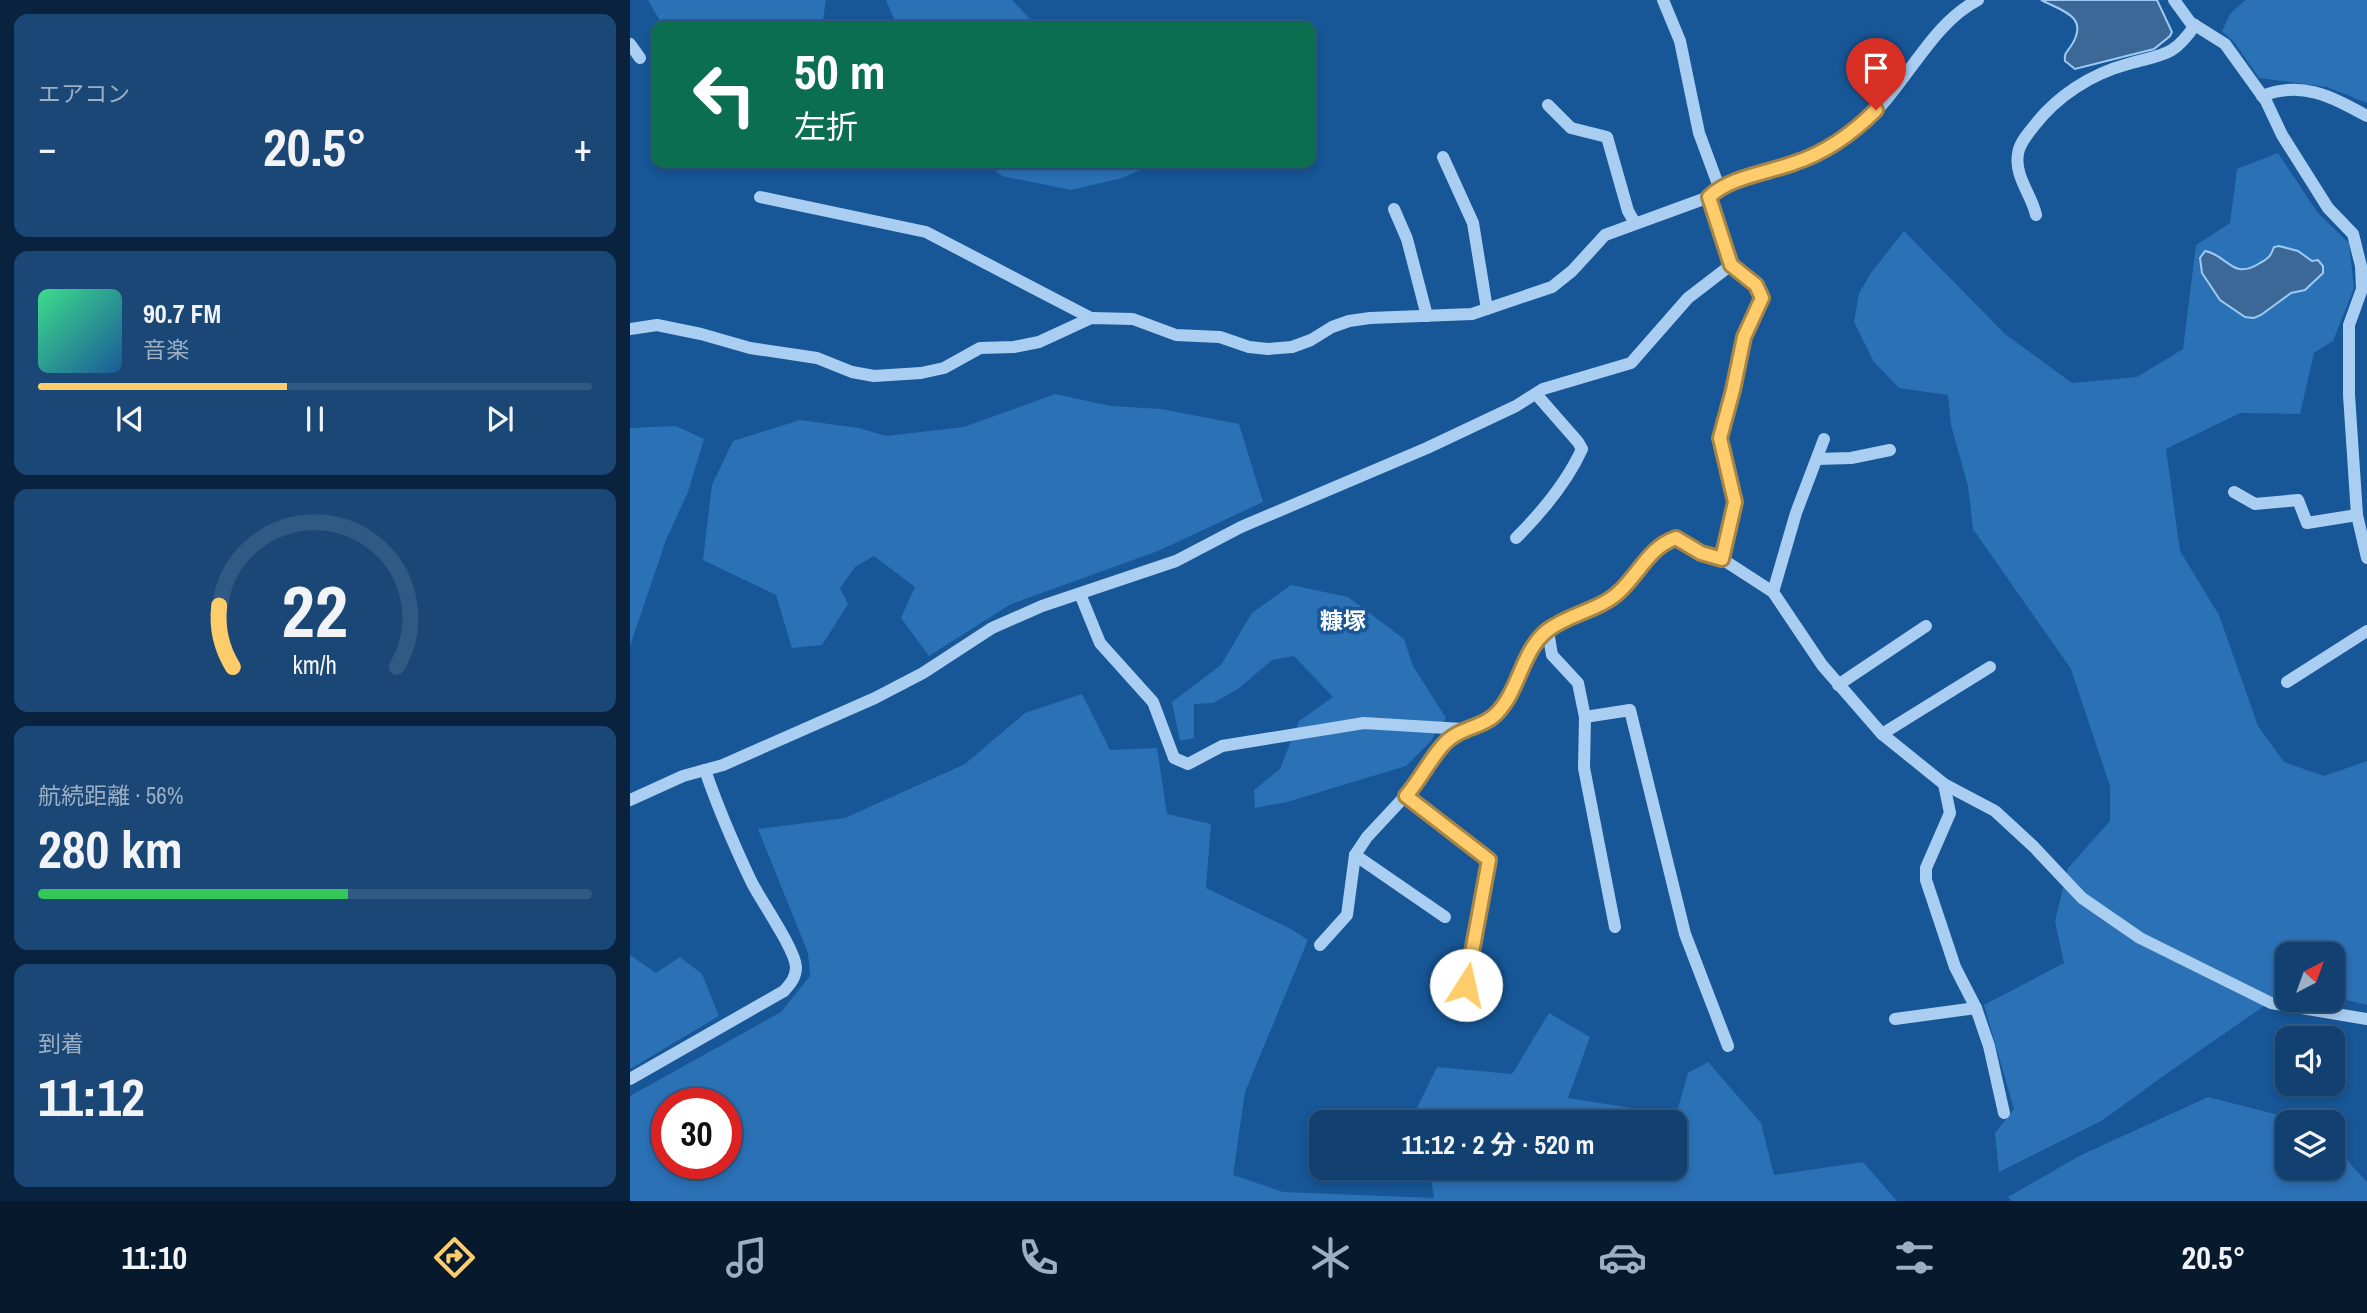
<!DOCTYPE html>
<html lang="ja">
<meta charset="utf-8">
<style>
:root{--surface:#114071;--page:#1a4776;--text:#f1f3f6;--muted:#9cafc3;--line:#305984;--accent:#ffcc6b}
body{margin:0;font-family:"Archivo Narrow","Noto Sans JP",sans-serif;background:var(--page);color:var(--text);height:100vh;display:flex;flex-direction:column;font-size:26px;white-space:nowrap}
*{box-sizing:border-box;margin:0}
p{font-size:23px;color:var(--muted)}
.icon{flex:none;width:38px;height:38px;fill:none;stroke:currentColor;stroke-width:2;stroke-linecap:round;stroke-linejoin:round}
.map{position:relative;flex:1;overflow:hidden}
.sheet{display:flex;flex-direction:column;gap:14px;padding:14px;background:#09233e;width:630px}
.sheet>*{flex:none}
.hud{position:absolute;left:21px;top:21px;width:665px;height:147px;border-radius:14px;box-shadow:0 4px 10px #0003,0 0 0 2px var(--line);background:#0b6e4f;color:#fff;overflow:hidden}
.needle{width:46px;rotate:41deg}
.controls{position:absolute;left:1645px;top:942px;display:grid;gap:14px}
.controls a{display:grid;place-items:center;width:70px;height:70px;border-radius:14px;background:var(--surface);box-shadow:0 4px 10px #0003,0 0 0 2px var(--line);font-size:35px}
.speed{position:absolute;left:21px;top:1088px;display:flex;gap:14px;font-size:35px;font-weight:700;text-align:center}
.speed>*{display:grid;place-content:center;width:91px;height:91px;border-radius:50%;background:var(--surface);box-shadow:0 4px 10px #0003,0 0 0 2px var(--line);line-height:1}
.speed .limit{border:10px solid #d22;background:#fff;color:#111}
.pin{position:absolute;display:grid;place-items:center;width:60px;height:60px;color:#fff;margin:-72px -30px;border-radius:50% 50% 50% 0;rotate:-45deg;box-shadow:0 0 7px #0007}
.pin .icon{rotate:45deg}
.me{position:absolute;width:77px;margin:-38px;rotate:10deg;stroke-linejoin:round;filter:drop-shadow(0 0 5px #0008)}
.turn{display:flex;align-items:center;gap:24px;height:147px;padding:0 28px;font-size:32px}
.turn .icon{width:91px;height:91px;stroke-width:2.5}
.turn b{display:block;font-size:49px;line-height:60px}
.big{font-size:52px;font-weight:700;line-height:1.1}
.sheet .widget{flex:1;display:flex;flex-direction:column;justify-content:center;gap:10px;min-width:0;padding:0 24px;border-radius:14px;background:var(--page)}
.sheet .dial{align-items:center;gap:0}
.dial svg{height:182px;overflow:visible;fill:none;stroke:var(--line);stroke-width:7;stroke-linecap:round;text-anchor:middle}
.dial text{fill:var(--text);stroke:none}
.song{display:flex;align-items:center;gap:21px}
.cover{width:84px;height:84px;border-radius:10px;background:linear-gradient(135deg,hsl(150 70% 55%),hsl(210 70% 35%))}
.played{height:7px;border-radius:4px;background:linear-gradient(90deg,var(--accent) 45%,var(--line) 45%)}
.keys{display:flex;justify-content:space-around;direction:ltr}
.heat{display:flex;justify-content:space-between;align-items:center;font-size:38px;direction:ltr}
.charge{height:10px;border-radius:5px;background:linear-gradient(90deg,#34c759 56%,var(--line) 0)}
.trip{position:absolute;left:679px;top:1110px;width:378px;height:70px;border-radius:14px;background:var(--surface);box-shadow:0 4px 10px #0003,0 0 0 2px var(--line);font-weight:700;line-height:70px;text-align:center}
.tab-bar{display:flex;height:112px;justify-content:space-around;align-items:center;background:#071a2d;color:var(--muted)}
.tab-bar .icon{width:49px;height:49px}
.tab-bar .current{color:var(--accent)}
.tab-bar b{font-size:32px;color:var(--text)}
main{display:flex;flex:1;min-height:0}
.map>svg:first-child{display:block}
.green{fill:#2b71b6;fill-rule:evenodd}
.water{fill:#3b6896;stroke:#9dcaf4;stroke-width:2}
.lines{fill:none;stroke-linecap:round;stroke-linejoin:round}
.minor{stroke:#aacef1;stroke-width:12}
.route-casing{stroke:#a68546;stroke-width:18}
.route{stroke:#ffcc6b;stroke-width:12}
.labels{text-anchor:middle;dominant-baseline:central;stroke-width:7;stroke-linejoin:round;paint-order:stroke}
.quarter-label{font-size:23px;font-weight:bold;fill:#fff;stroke:#175697}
</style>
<main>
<section class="sheet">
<div class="widget"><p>エアコン</p>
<div class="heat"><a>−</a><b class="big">20.5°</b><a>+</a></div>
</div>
<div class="widget">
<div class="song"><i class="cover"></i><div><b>90.7 FM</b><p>音楽</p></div></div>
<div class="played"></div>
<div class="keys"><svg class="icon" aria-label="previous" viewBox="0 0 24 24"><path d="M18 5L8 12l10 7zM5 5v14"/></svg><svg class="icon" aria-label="pause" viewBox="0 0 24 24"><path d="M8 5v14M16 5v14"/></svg><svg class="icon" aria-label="next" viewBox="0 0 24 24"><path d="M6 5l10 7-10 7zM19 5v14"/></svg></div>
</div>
<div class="widget dial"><svg viewBox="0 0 100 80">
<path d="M14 69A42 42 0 1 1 86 69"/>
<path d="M14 69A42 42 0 0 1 8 42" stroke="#ffcc6b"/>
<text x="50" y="56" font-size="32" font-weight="700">22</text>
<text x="50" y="72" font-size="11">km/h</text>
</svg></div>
<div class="widget"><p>航続距離 · 56%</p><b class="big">280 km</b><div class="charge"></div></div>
<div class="widget"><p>到着</p><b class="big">11:12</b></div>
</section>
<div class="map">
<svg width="1737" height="1201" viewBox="0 0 1737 1201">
<rect width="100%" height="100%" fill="#175697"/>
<g class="green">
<path d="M18 0H196L192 26H33Z"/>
<path d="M256 0H382L398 17 412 26H267Z"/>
<path d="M1615 0H1737V103L1697 87 1629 78 1605 43 1592 31 1600 14Z"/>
<path d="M1648 153 1687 212 1719 243 1724 288 1703 341 1684 353 1670 414 1610 413 1536 449 1550 551 1589 615 1628 726 1654 762 1694 776 1737 761V1005L1703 997V954H1657V990L1529 1079 1473 1120 1369 1172 1365 1133 1384 1109 1354 1005 1434 963 1425 921 1438 868 1480 821V786L1441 669 1343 529 1338 486 1321 425 1318 395 1269 388 1244 362 1224 322 1229 293 1241 273 1274 231 1375 334 1442 383 1507 377 1553 349 1566 245 1600 223 1607 169Z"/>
<path d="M356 163H526L492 178 441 190 372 176Z"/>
<path d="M425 394 481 406 531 409 609 424 633 502 528 551 381 604 299 656 271 618 285 587 244 556 225 567 210 588 218 604 192 645 162 648 146 595 73 560 82 485 103 441 170 420 229 428 256 436 334 427Z"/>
<path d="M46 426 74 439 58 492 36 540 0 646V428Z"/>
<path d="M661 585 718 597 774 639 783 666 816 718 800 742 776 766 657 802 625 808 624 790 650 769 669 721 703 697 664 656 642 660 608 689 583 703 564 704V738L550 741 542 702 591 665 622 613Z"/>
<path d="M452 694 480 750 527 748 537 814 581 824 576 888 661 929 678 940 615 1092 603 1175 653 1192 804 1198 799 1167H1045V1122H789L787 1108 807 1067 882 1074 919 1013 960 1037 938 1098 1046 1115 1058 1073 1078 1062 1131 1123 1144 1175 1233 1162 1267 1201H0V1096L151 1012 180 976 178 953 128 829 215 818 335 764 395 713ZM37 1104H96V1164H37Z"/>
<path d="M0 955 26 973 50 957 72 974 89 1016 0 1069Z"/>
<path d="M1578 1097 1675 1122H1657V1167H1703V1138L1721 1165 1737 1182V1201H1381L1378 1197 1449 1156Z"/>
</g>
<g class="water">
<path d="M1411 0H1527L1542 32 1540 36 1524 49 1445 69 1435 61C1434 53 1437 52 1441 46 1460 17 1433 11 1411 0Z"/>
<path d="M1649 246 1668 251 1682 261 1688 260 1693 266V273L1675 290 1661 293 1631 315 1624 318 1615 317 1590 300 1572 273 1570 258 1575 251C1598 255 1602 281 1630 263 1638 259 1641 256 1644 247Z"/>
</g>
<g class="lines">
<g class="minor">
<path d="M1033 0 1050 41 1069 133 1089 187"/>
<path d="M1544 0 1560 22 1595 44 1636 101 1652 135 1698 208 1723 234 1731 266 1732 289 1719 325V395L1727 515 1737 558"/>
<path d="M0 44 10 58"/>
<path d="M1632 96C1672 80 1702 97 1737 116"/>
<path d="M918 105 941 128 977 137 998 211 1005 223"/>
<path d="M813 157 843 223 857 309"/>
<path d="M130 197 296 232 461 318"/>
<path d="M1079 197 1101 265 1126 284 1132 298 1114 337 1103 390 1089 438 1095 465 1102 483 1105 502 1092 559"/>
<path d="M764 209 777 239 797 316"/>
<path d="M1406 215C1402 195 1384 176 1388 154 1389 143 1398 134 1404 126 1427 96 1461 74 1498 64 1532 54 1543 58 1565 25"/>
<path d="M0 329 27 325 71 334 120 348 187 358 222 372 244 376 291 373 314 368 350 348 384 347 409 342 461 318 503 319 546 335 590 337 619 347 638 349 662 347 681 340 702 327 719 321 740 318 842 314 922 287 942 271 975 235 1079 197C1101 176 1139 173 1168 162 1191 153 1212 139 1232 124 1275 89 1299 25 1348 0"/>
<path d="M1187 459 1221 458 1260 450"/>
<path d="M1604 492 1625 504 1668 500 1677 523 1727 515"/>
<path d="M886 538C912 512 937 482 952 449L948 442 906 394"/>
<path d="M1143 592 1166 513 1194 439"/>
<path d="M450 594 470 643 523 702 544 758 558 764 592 746 734 723 833 729"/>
<path d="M918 631 922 655 948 683 955 717 954 768 985 927"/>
<path d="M1657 682 1737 631"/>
<path d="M1208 685 1296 626"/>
<path d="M955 717 1000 710 1055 934 1098 1046"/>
<path d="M1252 734 1360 667"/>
<path d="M1314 784 1320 813 1296 868V880L1325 967 1346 1008 1359 1046 1374 1113"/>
<path d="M776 796 859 860 831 1010"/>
<path d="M0 800 53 776 93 765 245 698 293 673 362 628 412 606 546 561 611 527 797 448 886 406 913 389 1001 363 1058 298 1101 265"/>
<path d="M725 855 815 917"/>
<path d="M690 945 717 915 725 855 737 837 791 779 814 743 833 729 855 723 867 714 879 697 899 652 918 631 988 594 1032 542 1046 538 1071 553 1092 559 1143 592 1192 665 1252 734 1314 784 1365 811 1404 847 1452 898 1510 938 1641 1003 1737 1019"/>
<path d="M1265 1019 1346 1008"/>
<path d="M0 1079 154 991C160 984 166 978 166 967 165 949 131 901 121 881 104 845 88 808 75 770"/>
</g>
</g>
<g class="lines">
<g class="route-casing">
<path id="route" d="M836 985 859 860 776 796C790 780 800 759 814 744 829 727 854 728 868 712 890 688 892 650 918 630 939 614 970 610 989 592 1009 574 1019 547 1046 538L1071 553 1092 559 1105 502 1090 438 1103 390 1114 337 1132 298 1126 285 1101 265 1079 197C1100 177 1137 173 1164 163 1195 153 1223 133 1246 110"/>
</g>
<use href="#route" class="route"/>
</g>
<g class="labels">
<g class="quarter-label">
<text x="713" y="620">糠塚</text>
</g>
</g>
</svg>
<div class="controls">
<a><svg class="needle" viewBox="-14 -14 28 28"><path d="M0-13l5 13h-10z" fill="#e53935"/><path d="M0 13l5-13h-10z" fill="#9cafc3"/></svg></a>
<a><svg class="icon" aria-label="sound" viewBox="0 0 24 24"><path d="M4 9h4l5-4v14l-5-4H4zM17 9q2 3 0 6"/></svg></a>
<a><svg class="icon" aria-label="layers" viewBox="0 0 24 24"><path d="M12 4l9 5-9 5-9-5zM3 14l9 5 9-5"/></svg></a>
</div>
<div class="speed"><div class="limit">30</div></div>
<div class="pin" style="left:1246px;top:110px;background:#d93025"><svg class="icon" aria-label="arrive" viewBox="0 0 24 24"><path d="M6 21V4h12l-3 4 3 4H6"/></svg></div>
<svg class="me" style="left:836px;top:985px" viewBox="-20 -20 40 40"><circle r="19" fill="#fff"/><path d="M0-13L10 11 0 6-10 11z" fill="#ffcc6b"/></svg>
<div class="trip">11:12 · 2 分 · 520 m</div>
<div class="hud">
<div class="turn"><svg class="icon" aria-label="left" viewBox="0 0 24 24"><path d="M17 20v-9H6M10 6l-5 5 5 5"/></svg><div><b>50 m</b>左折</div></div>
</div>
</div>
</main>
<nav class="tab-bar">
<b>11:10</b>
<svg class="icon current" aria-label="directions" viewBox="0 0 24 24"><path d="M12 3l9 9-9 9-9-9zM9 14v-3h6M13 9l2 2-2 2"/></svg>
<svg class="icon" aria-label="music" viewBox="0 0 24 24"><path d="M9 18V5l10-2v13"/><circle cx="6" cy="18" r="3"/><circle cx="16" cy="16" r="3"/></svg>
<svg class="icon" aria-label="phone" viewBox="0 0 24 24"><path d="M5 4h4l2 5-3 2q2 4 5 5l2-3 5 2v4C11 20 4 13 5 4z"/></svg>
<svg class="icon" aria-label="climate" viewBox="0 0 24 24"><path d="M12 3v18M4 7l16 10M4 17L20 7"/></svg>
<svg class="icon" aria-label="car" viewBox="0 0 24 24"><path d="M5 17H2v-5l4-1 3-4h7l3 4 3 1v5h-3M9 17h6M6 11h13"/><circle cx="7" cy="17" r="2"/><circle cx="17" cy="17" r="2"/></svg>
<svg class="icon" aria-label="filters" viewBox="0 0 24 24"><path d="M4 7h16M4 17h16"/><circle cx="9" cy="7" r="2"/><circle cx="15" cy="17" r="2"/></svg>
<b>20.5°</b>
</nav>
